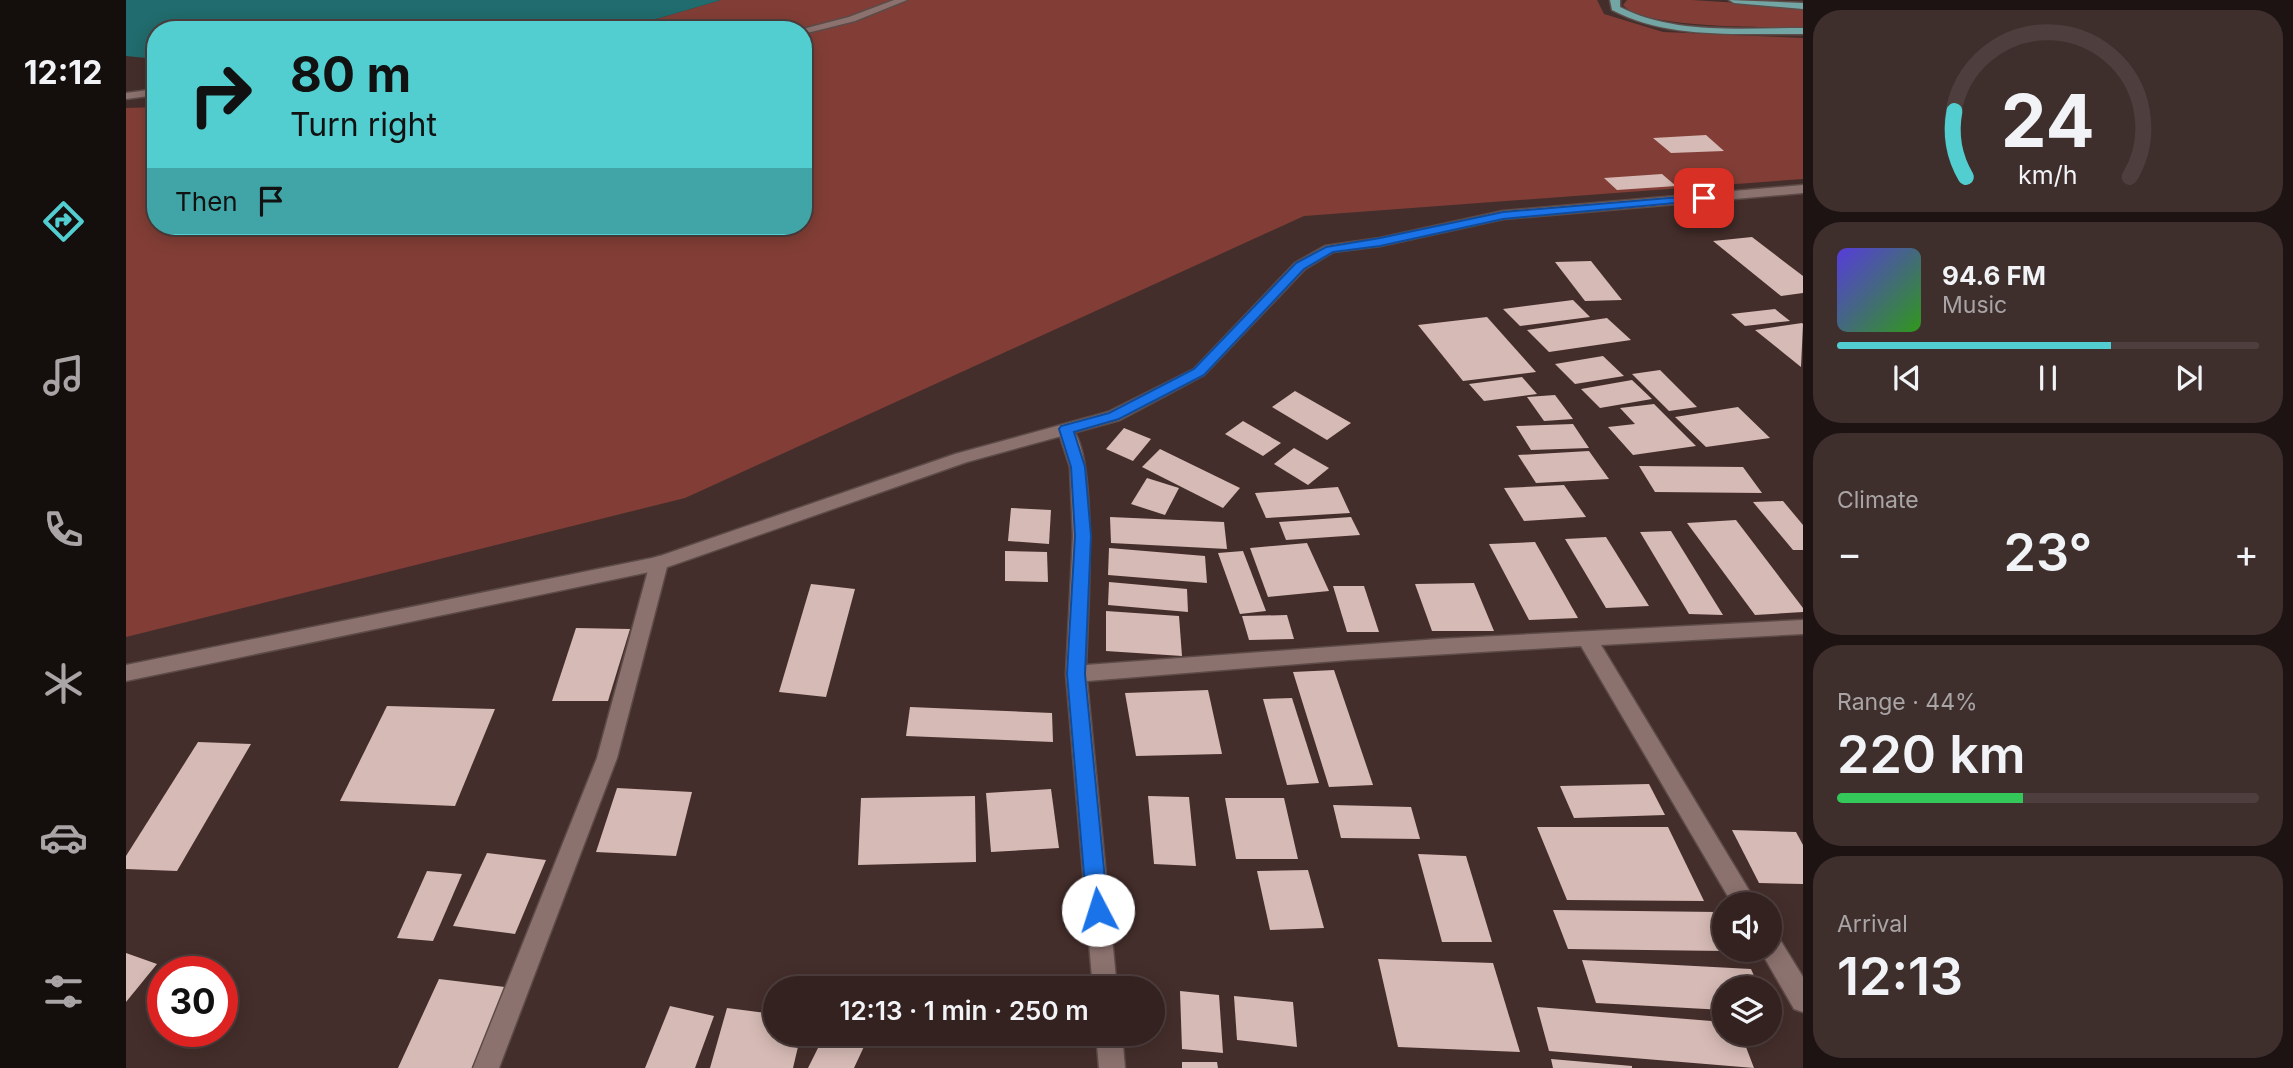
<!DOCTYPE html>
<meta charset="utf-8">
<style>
:root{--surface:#332220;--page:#3e2f2d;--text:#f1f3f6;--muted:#a9a4a5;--line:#4e3f3e;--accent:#52cdd0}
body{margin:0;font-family:Inter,sans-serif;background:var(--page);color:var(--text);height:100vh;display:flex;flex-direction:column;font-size:26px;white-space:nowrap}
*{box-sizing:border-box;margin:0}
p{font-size:23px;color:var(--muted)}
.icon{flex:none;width:38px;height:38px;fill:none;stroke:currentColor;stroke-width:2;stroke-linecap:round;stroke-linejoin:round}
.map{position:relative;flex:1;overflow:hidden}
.details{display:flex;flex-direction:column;gap:10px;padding:10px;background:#1c1312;width:490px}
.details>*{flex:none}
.banner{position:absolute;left:21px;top:21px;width:665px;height:214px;border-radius:28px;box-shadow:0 4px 18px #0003,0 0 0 2px var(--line);background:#52cdd0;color:#111;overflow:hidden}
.controls{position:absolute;left:1586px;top:892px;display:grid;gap:14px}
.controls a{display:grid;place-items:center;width:70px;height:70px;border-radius:50%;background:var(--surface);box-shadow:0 4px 18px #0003,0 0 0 2px var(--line);font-size:35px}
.speed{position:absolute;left:21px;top:956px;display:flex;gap:14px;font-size:35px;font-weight:700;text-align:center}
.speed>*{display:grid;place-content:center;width:91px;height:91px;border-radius:50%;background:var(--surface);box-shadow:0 4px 18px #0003,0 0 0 2px var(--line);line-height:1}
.speed .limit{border:10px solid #d22;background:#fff;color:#111}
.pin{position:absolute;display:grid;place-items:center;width:60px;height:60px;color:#fff;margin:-30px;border-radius:14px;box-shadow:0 4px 10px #0006}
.me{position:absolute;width:77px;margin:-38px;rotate:355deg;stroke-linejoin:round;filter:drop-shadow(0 0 5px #0008)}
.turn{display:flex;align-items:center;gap:24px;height:147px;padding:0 28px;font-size:32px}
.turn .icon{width:91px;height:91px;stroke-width:2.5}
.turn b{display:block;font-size:49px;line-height:60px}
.then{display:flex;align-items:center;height:66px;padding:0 28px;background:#0003;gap:14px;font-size:26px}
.big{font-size:52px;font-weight:600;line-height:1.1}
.details .tile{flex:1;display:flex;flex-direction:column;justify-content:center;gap:10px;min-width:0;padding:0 24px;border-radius:28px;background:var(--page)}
.details .dial{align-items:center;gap:0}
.dial svg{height:182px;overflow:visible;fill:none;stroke:var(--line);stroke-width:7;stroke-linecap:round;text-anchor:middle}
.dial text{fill:var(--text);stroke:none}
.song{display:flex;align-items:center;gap:21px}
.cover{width:84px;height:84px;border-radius:10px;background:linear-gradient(135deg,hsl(250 70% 55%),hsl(110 70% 35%))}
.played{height:7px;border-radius:4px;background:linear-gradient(90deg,var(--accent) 65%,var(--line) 65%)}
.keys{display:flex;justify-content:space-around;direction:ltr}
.heat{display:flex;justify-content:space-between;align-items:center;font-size:38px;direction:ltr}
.charge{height:10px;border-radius:5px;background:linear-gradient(90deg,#34c759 44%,var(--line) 0)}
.trip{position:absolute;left:637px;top:976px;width:402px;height:70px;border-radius:35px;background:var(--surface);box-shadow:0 4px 18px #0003,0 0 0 2px var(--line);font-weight:600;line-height:70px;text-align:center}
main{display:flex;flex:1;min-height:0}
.menu{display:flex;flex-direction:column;width:126px;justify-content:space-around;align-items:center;background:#140e0d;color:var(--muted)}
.menu .icon{width:49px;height:49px}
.menu .active{color:var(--accent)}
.menu b{font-size:32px;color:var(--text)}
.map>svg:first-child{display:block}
.green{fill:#823e36}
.water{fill:#216c6e}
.building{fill:#d6bab5}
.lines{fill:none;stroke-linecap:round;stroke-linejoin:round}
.street-casing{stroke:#5d4b48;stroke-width:3}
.secondary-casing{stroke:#5d4b48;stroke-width:3}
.primary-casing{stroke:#5d4b48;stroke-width:3}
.street{fill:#8c726f;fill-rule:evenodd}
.secondary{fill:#8c726f;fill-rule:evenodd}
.primary{fill:#73a5a5;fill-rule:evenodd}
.route{fill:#1a73e8;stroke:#114b97;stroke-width:2}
</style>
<main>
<nav class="menu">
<b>12:12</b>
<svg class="icon active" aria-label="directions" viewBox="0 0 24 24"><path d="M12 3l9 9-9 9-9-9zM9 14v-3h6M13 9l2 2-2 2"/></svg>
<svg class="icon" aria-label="music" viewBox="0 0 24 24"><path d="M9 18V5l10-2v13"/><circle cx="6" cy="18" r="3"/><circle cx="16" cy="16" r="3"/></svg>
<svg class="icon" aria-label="phone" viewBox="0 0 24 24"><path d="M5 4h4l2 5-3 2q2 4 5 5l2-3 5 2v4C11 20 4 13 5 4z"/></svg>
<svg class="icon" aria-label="climate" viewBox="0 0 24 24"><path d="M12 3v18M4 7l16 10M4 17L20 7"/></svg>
<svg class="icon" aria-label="car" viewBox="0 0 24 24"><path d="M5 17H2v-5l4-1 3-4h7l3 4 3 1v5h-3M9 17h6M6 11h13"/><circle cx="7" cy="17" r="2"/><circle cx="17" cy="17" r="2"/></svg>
<svg class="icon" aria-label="filters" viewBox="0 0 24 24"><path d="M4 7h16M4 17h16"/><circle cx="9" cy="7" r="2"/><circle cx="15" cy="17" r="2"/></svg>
</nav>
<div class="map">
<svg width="1677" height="1068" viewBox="0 0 1677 1068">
<rect width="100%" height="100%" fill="#442e2b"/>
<g class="green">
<path d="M595 0H1471L1478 14 1537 32 1677 38V179L1178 216 559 498 0 637V108L30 107V226H677V30H474L534 18Z"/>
<path d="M1501 0H1565L1677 7V27C1643 27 1517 29 1497 5Z"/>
</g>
<path class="water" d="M0 0H595L534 18 474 30H30V59L0 56Z"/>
<g class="building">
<path d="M1580 135 1598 151 1545 153 1527 138Z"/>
<path d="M1536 174 1550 186 1491 190 1478 178Z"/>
<path d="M1626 237 1677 276V293L1655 296 1587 241Z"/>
<path d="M1465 261 1496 300 1459 301 1429 262Z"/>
<path d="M1447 300 1464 317 1394 326 1377 309Z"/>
<path d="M1649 309 1664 321 1619 326 1605 314Z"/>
<path d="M1361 317 1410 372 1337 381 1292 325Z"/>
<path d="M1481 318 1505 340 1423 352 1401 330Z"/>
<path d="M1677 324 1675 367 1629 330 1676 323Z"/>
<path d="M1477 356 1498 376 1449 384 1429 364Z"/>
<path d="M1534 370 1571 407 1543 411 1506 374Z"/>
<path d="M1396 377 1411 394 1358 401 1343 384Z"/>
<path d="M1506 380 1526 399 1474 408 1455 389Z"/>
<path d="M1169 391 1225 423 1201 440 1146 407Z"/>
<path d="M1429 395 1447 419 1418 421 1401 397Z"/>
<path d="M1528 404 1570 446 1507 455 1482 427 1509 424 1494 408Z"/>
<path d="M1612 407 1644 438 1580 447 1549 417Z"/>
<path d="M1117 421 1155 443 1137 456 1099 434Z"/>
<path d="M1447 424 1463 448 1405 450 1390 426Z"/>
<path d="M998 428 1025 439 1007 461 980 449Z"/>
<path d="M1168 448 1203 468 1182 485 1148 464Z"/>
<path d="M1034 449 1114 488 1097 508 1016 467Z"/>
<path d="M1463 451 1483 479 1410 483 1392 455Z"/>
<path d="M1513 466 1617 467 1636 493 1529 492Z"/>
<path d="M1021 478 1053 488 1039 515 1005 504Z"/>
<path d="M1438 485 1460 517 1398 521 1378 488Z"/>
<path d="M1212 487 1224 513 1140 518 1129 493Z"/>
<path d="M1657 501 1677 525V550H1667L1627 502Z"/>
<path d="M885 508 925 510 923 544 882 541Z"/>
<path d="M984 517 1098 522 1101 549 985 543Z"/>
<path d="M1225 517 1234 535 1160 540 1153 522Z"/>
<path d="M1610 520 1677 608V612L1629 615 1561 523Z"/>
<path d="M1545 531 1597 615 1563 614 1514 532Z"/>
<path d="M1480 537 1523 606 1480 608 1439 539Z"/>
<path d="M1409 542 1452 618 1403 620 1363 544Z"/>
<path d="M1181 543 1203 591 1142 597 1124 548Z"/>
<path d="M983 548 1079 556 1081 583 982 575Z"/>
<path d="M879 551 921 552 922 582 879 581Z"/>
<path d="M1117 551 1140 611 1114 614 1092 553Z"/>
<path d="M983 582 1061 589 1062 612 982 605Z"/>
<path d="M1348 583 1368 631H1306L1289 584Z"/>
<path d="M685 584 729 589 700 697 653 692Z"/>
<path d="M1207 586H1238L1253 632H1221Z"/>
<path d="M980 611 1053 616 1056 656 980 651Z"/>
<path d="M1161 615 1168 639 1123 640 1116 616Z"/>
<path d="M450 628 504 629 482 701H426Z"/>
<path d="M1208 670 1247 785 1203 787 1167 672Z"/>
<path d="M1082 690 1096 754 1010 756 999 693Z"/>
<path d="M1166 698 1193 783 1161 785 1137 699Z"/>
<path d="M261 706 369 709 329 806 214 801Z"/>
<path d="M784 707 926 713 927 742 780 736Z"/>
<path d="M72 742 125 744 51 871 0 869V856Z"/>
<path d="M1523 784 1539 815 1448 818 1434 786Z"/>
<path d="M491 788 566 792 550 856 470 852Z"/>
<path d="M925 789 933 848 865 852 860 793Z"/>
<path d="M849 796 850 862 732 865 735 798Z"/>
<path d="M1022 796 1063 797 1070 866 1028 864Z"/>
<path d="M1099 798H1158L1172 859H1110Z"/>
<path d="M1207 805 1285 807 1294 839 1215 838Z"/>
<path d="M1411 827H1542L1578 901 1441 900Z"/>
<path d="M1606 830 1670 832 1677 845V884L1633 883Z"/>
<path d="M361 853 420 860 389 934 327 926Z"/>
<path d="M1292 854 1340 856 1366 942H1316Z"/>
<path d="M1182 870 1198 928 1144 930 1131 871Z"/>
<path d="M301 871 336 874 307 941 271 938Z"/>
<path d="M1427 910 1592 912 1598 923V951L1442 949Z"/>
<path d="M0 953 31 964 0 1002Z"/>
<path d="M1252 959 1367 963 1394 1052 1272 1047Z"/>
<path d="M1456 960 1625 969 1634 989H1598V1010L1470 1003Z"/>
<path d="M313 979 379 987 346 1068H272Z"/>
<path d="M1054 991 1093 995 1097 1053 1056 1049Z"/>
<path d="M1108 996 1167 1002 1171 1047 1111 1040Z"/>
<path d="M544 1006 588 1016 569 1068H519Z"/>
<path d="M1411 1007 1598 1022V1034H1615L1628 1068 1423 1051Z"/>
<path d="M601 1008 649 1014V1034H675L667 1068H584Z"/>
<path d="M699 1034H734L742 1038 728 1068H682Z"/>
<path d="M1425 1059 1506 1066V1068H1427Z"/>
<path d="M1056 1062H1091L1092 1068H1056Z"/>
</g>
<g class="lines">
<g class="street-casing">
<g id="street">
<path d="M768 0H781L729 21 677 34V30H673L723 17Z"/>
<path d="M30 89V95L0 99V93Z"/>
<path d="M940 425C975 434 961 630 960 665L1313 639 1677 620V634L1475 645 1632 905H1607L1455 646 1222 660 961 681 991 989H967L940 674 947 536 944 467 932 430Z"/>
<path d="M533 556 539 558 542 563 491 758 373 1068H347L471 758 524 563 527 558Z"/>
<path d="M1643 931 1651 935 1677 977V1012L1668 1009 1634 950H1643Z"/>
<path d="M970 1034H996L999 1068H973Z"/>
</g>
</g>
<g class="secondary-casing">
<path id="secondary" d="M1677 185V193L1377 219 1254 246 1207 252 1179 269 1078 375 994 420 841 462 533 570 0 681V665L531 557 829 454 982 412 1068 369 1169 263 1199 246 1254 238 1377 211Z"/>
</g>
<g class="primary-casing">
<g id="primary">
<path d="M1484 0H1494V7C1548 35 1618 28 1677 28V34C1614 33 1543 40 1486 10Z"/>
<path d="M1603 0 1677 3V9L1608 3Z"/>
</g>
</g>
<use href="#street" class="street"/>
<use href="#secondary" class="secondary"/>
<use href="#primary" class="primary"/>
</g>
<path class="route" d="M1578 195 1583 198 1582 200 1377 219 1254 246 1207 252 1178 269 1078 375 993 419 948 432 959 467 965 536 959 674 982 910 979 917 972 920 964 917 961 910 941 674 949 536 945 467 933 429 935 426 983 413 1068 369 1170 263 1200 247 1254 238 1377 212Z"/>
</svg>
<div class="controls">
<a><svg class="icon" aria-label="sound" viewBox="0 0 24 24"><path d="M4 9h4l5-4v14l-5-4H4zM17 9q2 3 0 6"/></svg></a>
<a><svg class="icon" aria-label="layers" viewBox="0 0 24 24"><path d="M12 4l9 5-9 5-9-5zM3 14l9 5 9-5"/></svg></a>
</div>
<div class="speed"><div class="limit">30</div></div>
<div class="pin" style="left:1578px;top:198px;background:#d93025"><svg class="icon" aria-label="arrive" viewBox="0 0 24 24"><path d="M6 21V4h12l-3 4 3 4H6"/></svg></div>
<svg class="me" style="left:972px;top:910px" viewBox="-20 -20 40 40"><circle r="19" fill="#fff"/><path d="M0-13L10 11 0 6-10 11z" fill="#1a73e8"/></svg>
<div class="trip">12:13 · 1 min · 250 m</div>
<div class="banner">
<div class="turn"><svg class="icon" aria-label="right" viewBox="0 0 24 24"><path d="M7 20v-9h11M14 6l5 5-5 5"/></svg><div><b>80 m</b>Turn right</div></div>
<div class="then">Then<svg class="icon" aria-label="arrive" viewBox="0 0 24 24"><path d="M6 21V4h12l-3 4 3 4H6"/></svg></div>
</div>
</div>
<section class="details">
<div class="tile dial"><svg viewBox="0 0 100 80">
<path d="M14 69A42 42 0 1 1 86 69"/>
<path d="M14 69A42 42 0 0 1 9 40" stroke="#52cdd0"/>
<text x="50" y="56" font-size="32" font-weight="700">24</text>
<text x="50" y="72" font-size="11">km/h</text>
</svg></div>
<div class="tile">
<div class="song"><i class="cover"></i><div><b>94.6 FM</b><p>Music</p></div></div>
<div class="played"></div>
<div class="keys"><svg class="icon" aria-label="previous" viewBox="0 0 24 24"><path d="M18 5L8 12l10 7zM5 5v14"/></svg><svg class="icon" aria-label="pause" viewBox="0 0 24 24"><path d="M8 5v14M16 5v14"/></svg><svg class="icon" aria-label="next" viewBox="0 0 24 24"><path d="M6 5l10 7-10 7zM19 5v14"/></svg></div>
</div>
<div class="tile"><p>Climate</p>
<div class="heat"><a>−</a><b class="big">23°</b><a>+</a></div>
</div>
<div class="tile"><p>Range · 44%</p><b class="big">220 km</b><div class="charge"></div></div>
<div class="tile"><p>Arrival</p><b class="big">12:13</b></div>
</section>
</main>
